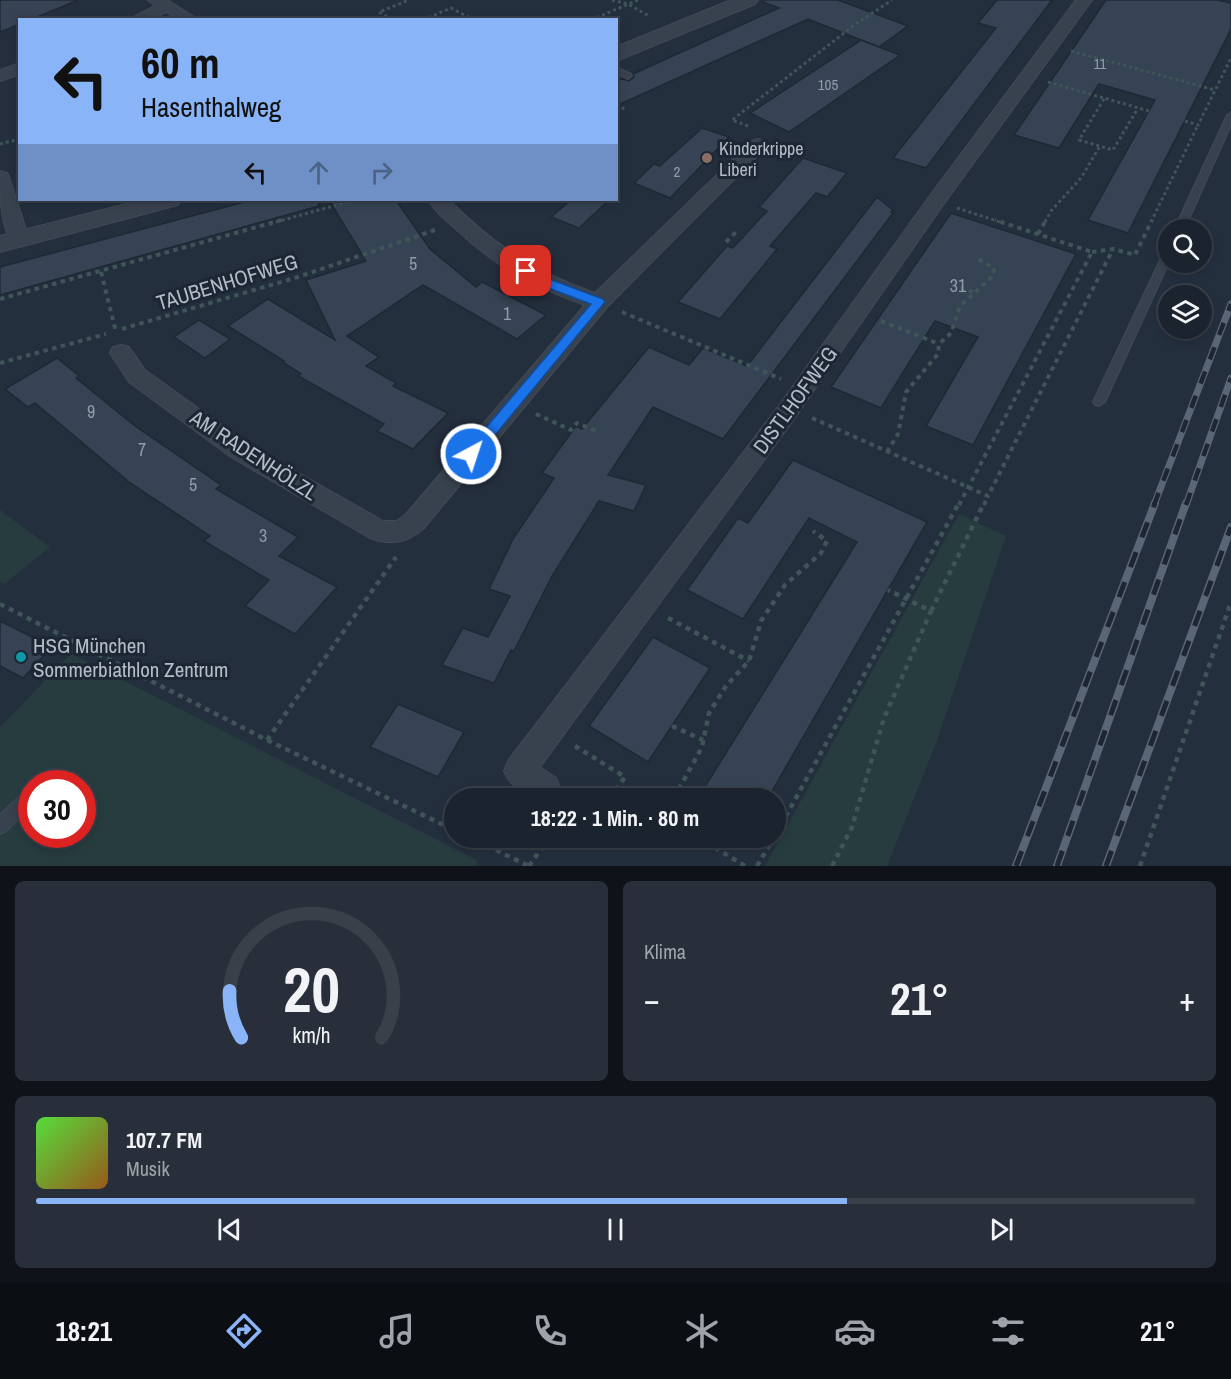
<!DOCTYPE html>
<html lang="de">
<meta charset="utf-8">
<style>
:root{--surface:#1b232e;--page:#282f3a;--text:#f1f3f6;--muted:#a0a4aa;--line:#39404a;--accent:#8ab4f8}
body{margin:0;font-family:"Archivo Narrow",sans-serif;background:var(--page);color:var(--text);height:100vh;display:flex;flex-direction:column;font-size:22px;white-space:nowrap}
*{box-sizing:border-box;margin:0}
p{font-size:20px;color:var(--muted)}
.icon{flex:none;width:33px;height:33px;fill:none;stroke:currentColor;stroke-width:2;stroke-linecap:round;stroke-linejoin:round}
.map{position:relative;height:866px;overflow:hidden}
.drawer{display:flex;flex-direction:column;gap:15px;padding:15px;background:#0f1319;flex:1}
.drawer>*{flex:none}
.banner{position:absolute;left:18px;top:18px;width:600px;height:183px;border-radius:0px;box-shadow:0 3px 9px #0003,0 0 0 2px var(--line);background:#8ab4f8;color:#111;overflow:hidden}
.controls{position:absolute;left:1158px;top:219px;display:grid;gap:12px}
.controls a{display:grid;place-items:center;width:54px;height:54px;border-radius:50%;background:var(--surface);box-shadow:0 3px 9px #0003,0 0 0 2px var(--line);font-size:30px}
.speed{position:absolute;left:18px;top:770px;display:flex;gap:12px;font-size:30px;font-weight:700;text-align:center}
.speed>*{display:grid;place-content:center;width:78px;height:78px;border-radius:50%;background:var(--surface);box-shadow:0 3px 9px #0003,0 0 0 2px var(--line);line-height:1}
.speed .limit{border:9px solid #d22;background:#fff;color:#111}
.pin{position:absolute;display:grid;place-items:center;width:51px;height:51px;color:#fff;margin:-26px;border-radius:12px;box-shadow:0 3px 9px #0006}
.me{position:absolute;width:66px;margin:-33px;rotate:40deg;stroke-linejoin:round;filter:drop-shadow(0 0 4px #0008)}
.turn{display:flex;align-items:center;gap:21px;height:126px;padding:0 24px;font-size:27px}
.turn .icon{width:78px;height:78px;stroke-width:2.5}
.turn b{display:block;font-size:42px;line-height:51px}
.lanes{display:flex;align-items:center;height:57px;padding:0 24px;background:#0003;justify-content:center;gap:30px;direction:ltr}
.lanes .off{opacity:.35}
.big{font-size:45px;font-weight:700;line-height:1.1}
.drawer .tile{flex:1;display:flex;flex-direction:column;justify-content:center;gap:9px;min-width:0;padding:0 21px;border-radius:9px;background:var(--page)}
.drawer .dial{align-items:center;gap:0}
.dial svg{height:156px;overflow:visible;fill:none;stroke:var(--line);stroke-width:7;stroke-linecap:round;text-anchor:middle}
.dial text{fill:var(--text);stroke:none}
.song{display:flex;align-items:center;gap:18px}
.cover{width:72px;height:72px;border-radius:9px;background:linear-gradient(135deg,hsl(110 70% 55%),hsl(30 70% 35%))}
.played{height:6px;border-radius:3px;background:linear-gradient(90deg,var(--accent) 70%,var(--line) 70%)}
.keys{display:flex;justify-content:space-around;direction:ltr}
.heat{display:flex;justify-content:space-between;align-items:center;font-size:33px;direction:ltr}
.drawer .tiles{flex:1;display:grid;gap:15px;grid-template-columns:1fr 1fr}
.tile:last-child{grid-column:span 2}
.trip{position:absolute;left:444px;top:788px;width:342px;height:60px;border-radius:30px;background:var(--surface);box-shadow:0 3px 9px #0003,0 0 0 2px var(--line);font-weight:700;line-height:60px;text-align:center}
.tab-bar{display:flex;height:96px;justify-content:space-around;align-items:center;background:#0b0e12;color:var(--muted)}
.tab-bar .icon{width:42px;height:42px}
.tab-bar .current{color:var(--accent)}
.tab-bar b{font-size:27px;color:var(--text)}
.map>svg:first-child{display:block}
.green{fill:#263c3f;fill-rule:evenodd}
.building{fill:#364354;stroke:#1f2835;stroke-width:1.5}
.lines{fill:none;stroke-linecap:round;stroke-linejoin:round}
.service-casing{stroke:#414a57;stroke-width:2}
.minor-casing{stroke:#414a57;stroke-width:2}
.tertiary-casing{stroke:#414a57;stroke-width:2}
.path-far2{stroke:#3f5557;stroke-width:3;stroke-dasharray:3 3;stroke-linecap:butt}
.path-far1{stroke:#3f5557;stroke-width:4;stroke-dasharray:4.5 4.5;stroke-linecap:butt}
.path{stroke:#3f5557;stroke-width:4.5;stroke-dasharray:5 5;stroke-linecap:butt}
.service{fill:#38414e;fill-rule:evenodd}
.minor{fill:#38414e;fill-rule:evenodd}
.tertiary{fill:#38414e;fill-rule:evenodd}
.rail-far1-casing{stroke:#5a6575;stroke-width:7}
.rail-casing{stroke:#5a6575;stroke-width:8}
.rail-far1{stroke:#1d2633;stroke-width:4.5;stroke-dasharray:13;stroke-linecap:butt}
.rail{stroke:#1d2633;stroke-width:5;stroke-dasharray:16;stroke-linecap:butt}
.route{fill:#1a73e8;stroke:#114b97;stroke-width:1.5}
.education-dot{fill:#8d6e63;stroke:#1d2633;stroke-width:2}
.culture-dot{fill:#0f9aa8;stroke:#1d2633;stroke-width:2}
.labels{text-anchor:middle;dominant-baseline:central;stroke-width:6;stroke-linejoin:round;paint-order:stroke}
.far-number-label{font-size:15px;fill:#929caa}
.far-poi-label{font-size:18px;fill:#b4bcc9;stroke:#1d2633;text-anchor:start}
.number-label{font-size:18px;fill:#929caa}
.street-label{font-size:21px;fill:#b4bcc9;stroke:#1d2633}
.poi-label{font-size:21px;fill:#b4bcc9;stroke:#1d2633;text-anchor:start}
</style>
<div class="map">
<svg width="1231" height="866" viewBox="0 0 1231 866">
<rect width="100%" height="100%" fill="#242f3e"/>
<g class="green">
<path d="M0 510 50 547 4 584 0 582Z"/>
<path d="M959 514 1006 536 936 743 887 866H765Z"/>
<path d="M71 654 477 860 476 866H0V727ZM32 783H82V834H32Z"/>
</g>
<g class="building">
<path d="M0 0H76V1L30 20H20V24L0 32Z"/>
<path d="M763 0H838L908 26 879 47 808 19 616 106V81L623 79 629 81 634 77 633 74 779 8 763 2Z"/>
<path d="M997 0H1052L926 168 893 158 996 28 978 23Z"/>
<path d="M1106 0H1218L1231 3V29L1128 233 1088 220 1155 100 1099 84 1059 148 1014 135Z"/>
<path d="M861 40 900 55 789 132 750 113Z"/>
<path d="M702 128 729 137 670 198 634 183 654 164 660 166Z"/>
<path d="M803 158 847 173 827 197 816 193 770 246 777 249 720 319 678 302 727 246 733 248 767 211 759 207Z"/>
<path d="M877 197 893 210 891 212 893 213 723 439 653 407 608 475 646 485 634 511 599 501 552 576 514 651 511 650 494 683 442 665 463 628 488 637 510 596 489 589 513 539 554 478 542 473 576 426 582 429 649 347 689 365 703 348 747 366Z"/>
<path d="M252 200H318L319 206 0 295V267Z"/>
<path d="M329 200H396L430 249 476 287 482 282 546 315 517 339 423 285 347 336 379 357 366 366 396 383 393 386 448 413 413 449 377 431 384 424 298 376 301 374 283 362 284 361 228 326 268 299 335 340 306 280 366 261Z"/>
<path d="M571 200H609L579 228 551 217Z"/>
<path d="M951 213 1076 254 973 445 926 426 978 337 935 321 881 408 831 387Z"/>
<path d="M199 320 230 339 205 358 174 337Z"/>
<path d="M57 358 79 376 76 378 135 426 221 485 216 489 298 537 279 556 337 587 295 634 245 606 269 580 204 541 210 536 129 482 35 403 28 407 5 389Z"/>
<path d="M793 460 927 522 768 798H698L857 542 809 518 743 619 687 590 738 518 748 523Z"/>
<path d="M0 621 52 647 23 678 0 666Z"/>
<path d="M653 637 710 668 648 762 589 726Z"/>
<path d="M398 704 464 732 438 777 370 747Z"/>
</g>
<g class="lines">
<g class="service-casing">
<g id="service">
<path d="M616 67 631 74 632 76 628 79 616 73Z"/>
<path d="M1231 112V125L1184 230H1174L1227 115Z"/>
<path d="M1168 251 1169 262 1105 402 1099 406 1095 405 1093 402 1163 254Z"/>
<path d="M29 790 32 791V806L6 831 0 834V815L23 793Z"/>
</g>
</g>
<g class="minor-casing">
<g id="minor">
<path d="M148 0H167L199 20H179L166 12 150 20H128L155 6Z"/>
<path d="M1076 0H1092L943 205 794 419 540 767 556 778 560 788 556 798C534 798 514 794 504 771L508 761 778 407 929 197Z"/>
<path d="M20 63V74L0 81V70Z"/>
<path d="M758 139 764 141 767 145 764 149 607 307 424 528C407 543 392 546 370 538L231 457 129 382 110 353 113 347 121 345 129 347 145 370 249 445 383 521H397L406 514 585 305C532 286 499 269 457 230 447 221 434 211 429 200H449C495 246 533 271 595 293L752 141Z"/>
<path d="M0 171 7 173 9 177 29 239 26 243 19 245 12 243C0 223 0 195 0 171Z"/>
</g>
</g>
<g class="tertiary-casing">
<g id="tertiary">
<path d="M731 0H758L755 4 616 61V47Z"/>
<path d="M142 200H181L178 205 0 252V236Z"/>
</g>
</g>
<g class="path-far2">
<path d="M612 0 628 4 649 16"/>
<path d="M392 20 379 12 409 0"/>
<path d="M423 20 451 8 474 20"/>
<path d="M591 20 638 0"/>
<path d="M1071 51 1215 90"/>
<path d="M1048 82 1149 111"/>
<path d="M1104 99 1079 140 1113 150 1138 108"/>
<path d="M616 111 626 107"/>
<path d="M1185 121 1198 125 1231 58"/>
<path d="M748 126 732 120 857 23 892 0"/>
<path d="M0 144 20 139"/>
<path d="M957 208 1000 222"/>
<path d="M276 222 355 200"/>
<path d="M1045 222 1051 211 1081 178 1100 146"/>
<path d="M1151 222 1198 125"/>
</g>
<g class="path-far1">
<path d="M1038 234 1046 220"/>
<path d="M726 242 738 230"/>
<path d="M1092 252 1113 249 1135 255 1152 220"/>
<path d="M101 272 116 332"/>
<path d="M960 288 973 292"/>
<path d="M0 299 282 220"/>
<path d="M622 312 781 379"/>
<path d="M881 321 939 344"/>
<path d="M122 329 298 277 435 230"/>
<path d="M0 363 106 334"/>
<path d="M536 414 571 430 577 423 599 432"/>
<path d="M812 418 988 496 1113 249"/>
<path d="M887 452 898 434 906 392 938 354 939 344 951 333 960 306 993 276 994 268 976 258"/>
<path d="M959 505 1092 252 995 220"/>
<path d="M984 505 988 496"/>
</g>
<g class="path">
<path d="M0 604 267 740 454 830"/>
<path d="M931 611 984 503"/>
<path d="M668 618 749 661"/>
<path d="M672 726 703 740"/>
<path d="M267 740 396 557"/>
<path d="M575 746 625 777 617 788 634 798"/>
<path d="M674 798 702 747 709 713 726 686 749 661 761 621 785 585 821 553 827 541 813 531"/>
<path d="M776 834 959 503"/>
<path d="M469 837 529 866"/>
<path d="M698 837 745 866"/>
<path d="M529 866 546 842V837"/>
<path d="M757 866 774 837"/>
<path d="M832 866 852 827 884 718 931 611 888 590"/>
<path d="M1140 866 1231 602"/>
</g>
<use href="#service" class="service"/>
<use href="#minor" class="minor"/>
<use href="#tertiary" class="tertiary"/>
<g class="rail-far1-casing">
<g id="rail-far1">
<path d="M1154 505 1231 304"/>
<path d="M1186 505 1231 378"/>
</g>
</g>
<g class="rail-casing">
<g id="rail">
<path d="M1016 866 1155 503"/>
<path d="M1057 866 1186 503"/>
<path d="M1106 866 1231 527"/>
</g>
</g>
<use href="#rail-far1" class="rail-far1"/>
<use href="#rail" class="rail"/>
</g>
<path class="route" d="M526 267 544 277 603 299 605 302 476 458H466L464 454 466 451 591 304 535 283 520 271Z"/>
<circle class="education-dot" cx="707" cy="158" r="6"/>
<circle class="culture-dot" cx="21" cy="657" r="6"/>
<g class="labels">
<g class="far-number-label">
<text x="1100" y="63">11</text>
<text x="828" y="84">105</text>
<text x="677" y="171">2</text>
</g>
<g class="far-poi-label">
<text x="719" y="148">Kinderkrippe<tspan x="719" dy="21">Liberi</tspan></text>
</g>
<g class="number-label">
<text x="413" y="263">5</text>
<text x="958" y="285">31</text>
<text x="507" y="313">1</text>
<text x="91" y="411">9</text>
<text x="142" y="449">7</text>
<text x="193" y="484">5</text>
<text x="263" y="535">3</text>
</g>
<g class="street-label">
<text transform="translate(227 282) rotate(-17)">TAUBENHOFWEG</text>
<text transform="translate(795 400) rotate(-54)">DISTLHOFWEG</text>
<text transform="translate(254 455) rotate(33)">AM RADENHÖLZL</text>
</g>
<g class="poi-label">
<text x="33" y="645">HSG München<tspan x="33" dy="24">Sommerbiathlon Zentrum</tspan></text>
</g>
</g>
</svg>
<div class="controls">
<a><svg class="icon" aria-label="search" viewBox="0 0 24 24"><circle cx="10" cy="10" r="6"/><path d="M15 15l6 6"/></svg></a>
<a><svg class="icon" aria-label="layers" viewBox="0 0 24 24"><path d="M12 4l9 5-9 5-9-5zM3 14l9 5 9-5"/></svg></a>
</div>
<div class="speed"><div class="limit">30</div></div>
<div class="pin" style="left:526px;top:271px;background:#d93025"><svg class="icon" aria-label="arrive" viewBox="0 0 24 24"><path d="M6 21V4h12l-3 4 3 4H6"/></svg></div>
<svg class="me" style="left:471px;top:454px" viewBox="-20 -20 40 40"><circle r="17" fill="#1a73e8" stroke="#fff" stroke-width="3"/><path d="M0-11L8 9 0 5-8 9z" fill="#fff"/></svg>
<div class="trip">18:22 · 1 Min. · 80 m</div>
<div class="banner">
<div class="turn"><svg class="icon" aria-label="left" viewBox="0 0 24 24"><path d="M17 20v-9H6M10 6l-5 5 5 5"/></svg><div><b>60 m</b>Hasenthalweg</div></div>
<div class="lanes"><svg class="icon" aria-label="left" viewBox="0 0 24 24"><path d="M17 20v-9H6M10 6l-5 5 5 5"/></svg><svg class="icon off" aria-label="ahead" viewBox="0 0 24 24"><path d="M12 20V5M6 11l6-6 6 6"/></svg><svg class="icon off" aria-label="right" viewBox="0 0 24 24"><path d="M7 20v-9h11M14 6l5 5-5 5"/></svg></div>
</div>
</div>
<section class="drawer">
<div class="tiles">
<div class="tile dial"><svg viewBox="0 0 100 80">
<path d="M14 69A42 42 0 1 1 86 69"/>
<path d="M14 69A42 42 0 0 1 8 45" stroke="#8ab4f8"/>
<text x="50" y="56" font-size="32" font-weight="700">20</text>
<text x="50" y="72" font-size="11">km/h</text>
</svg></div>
<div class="tile"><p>Klima</p>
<div class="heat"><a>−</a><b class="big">21°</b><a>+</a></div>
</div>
<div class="tile">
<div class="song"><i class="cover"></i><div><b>107.7 FM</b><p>Musik</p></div></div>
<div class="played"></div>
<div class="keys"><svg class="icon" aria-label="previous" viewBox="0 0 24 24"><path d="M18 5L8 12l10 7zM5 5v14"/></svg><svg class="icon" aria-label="pause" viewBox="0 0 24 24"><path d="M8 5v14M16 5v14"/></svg><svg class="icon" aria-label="next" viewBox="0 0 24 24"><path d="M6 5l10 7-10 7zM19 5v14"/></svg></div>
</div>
</div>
</section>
<nav class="tab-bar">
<b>18:21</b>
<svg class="icon current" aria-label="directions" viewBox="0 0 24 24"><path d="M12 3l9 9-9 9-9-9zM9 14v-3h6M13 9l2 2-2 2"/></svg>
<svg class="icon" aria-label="music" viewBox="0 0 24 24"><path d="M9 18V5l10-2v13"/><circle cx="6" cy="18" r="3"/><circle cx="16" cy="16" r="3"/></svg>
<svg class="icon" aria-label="phone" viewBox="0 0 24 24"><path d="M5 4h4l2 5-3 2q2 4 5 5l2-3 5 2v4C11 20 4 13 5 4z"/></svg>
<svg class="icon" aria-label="climate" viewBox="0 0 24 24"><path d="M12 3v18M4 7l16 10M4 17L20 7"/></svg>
<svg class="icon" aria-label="car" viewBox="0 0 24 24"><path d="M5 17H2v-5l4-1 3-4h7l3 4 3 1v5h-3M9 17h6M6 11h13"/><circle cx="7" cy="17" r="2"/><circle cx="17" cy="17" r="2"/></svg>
<svg class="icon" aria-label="filters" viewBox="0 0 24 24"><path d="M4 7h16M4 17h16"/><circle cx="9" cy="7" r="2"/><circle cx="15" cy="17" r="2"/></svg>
<b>21°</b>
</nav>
